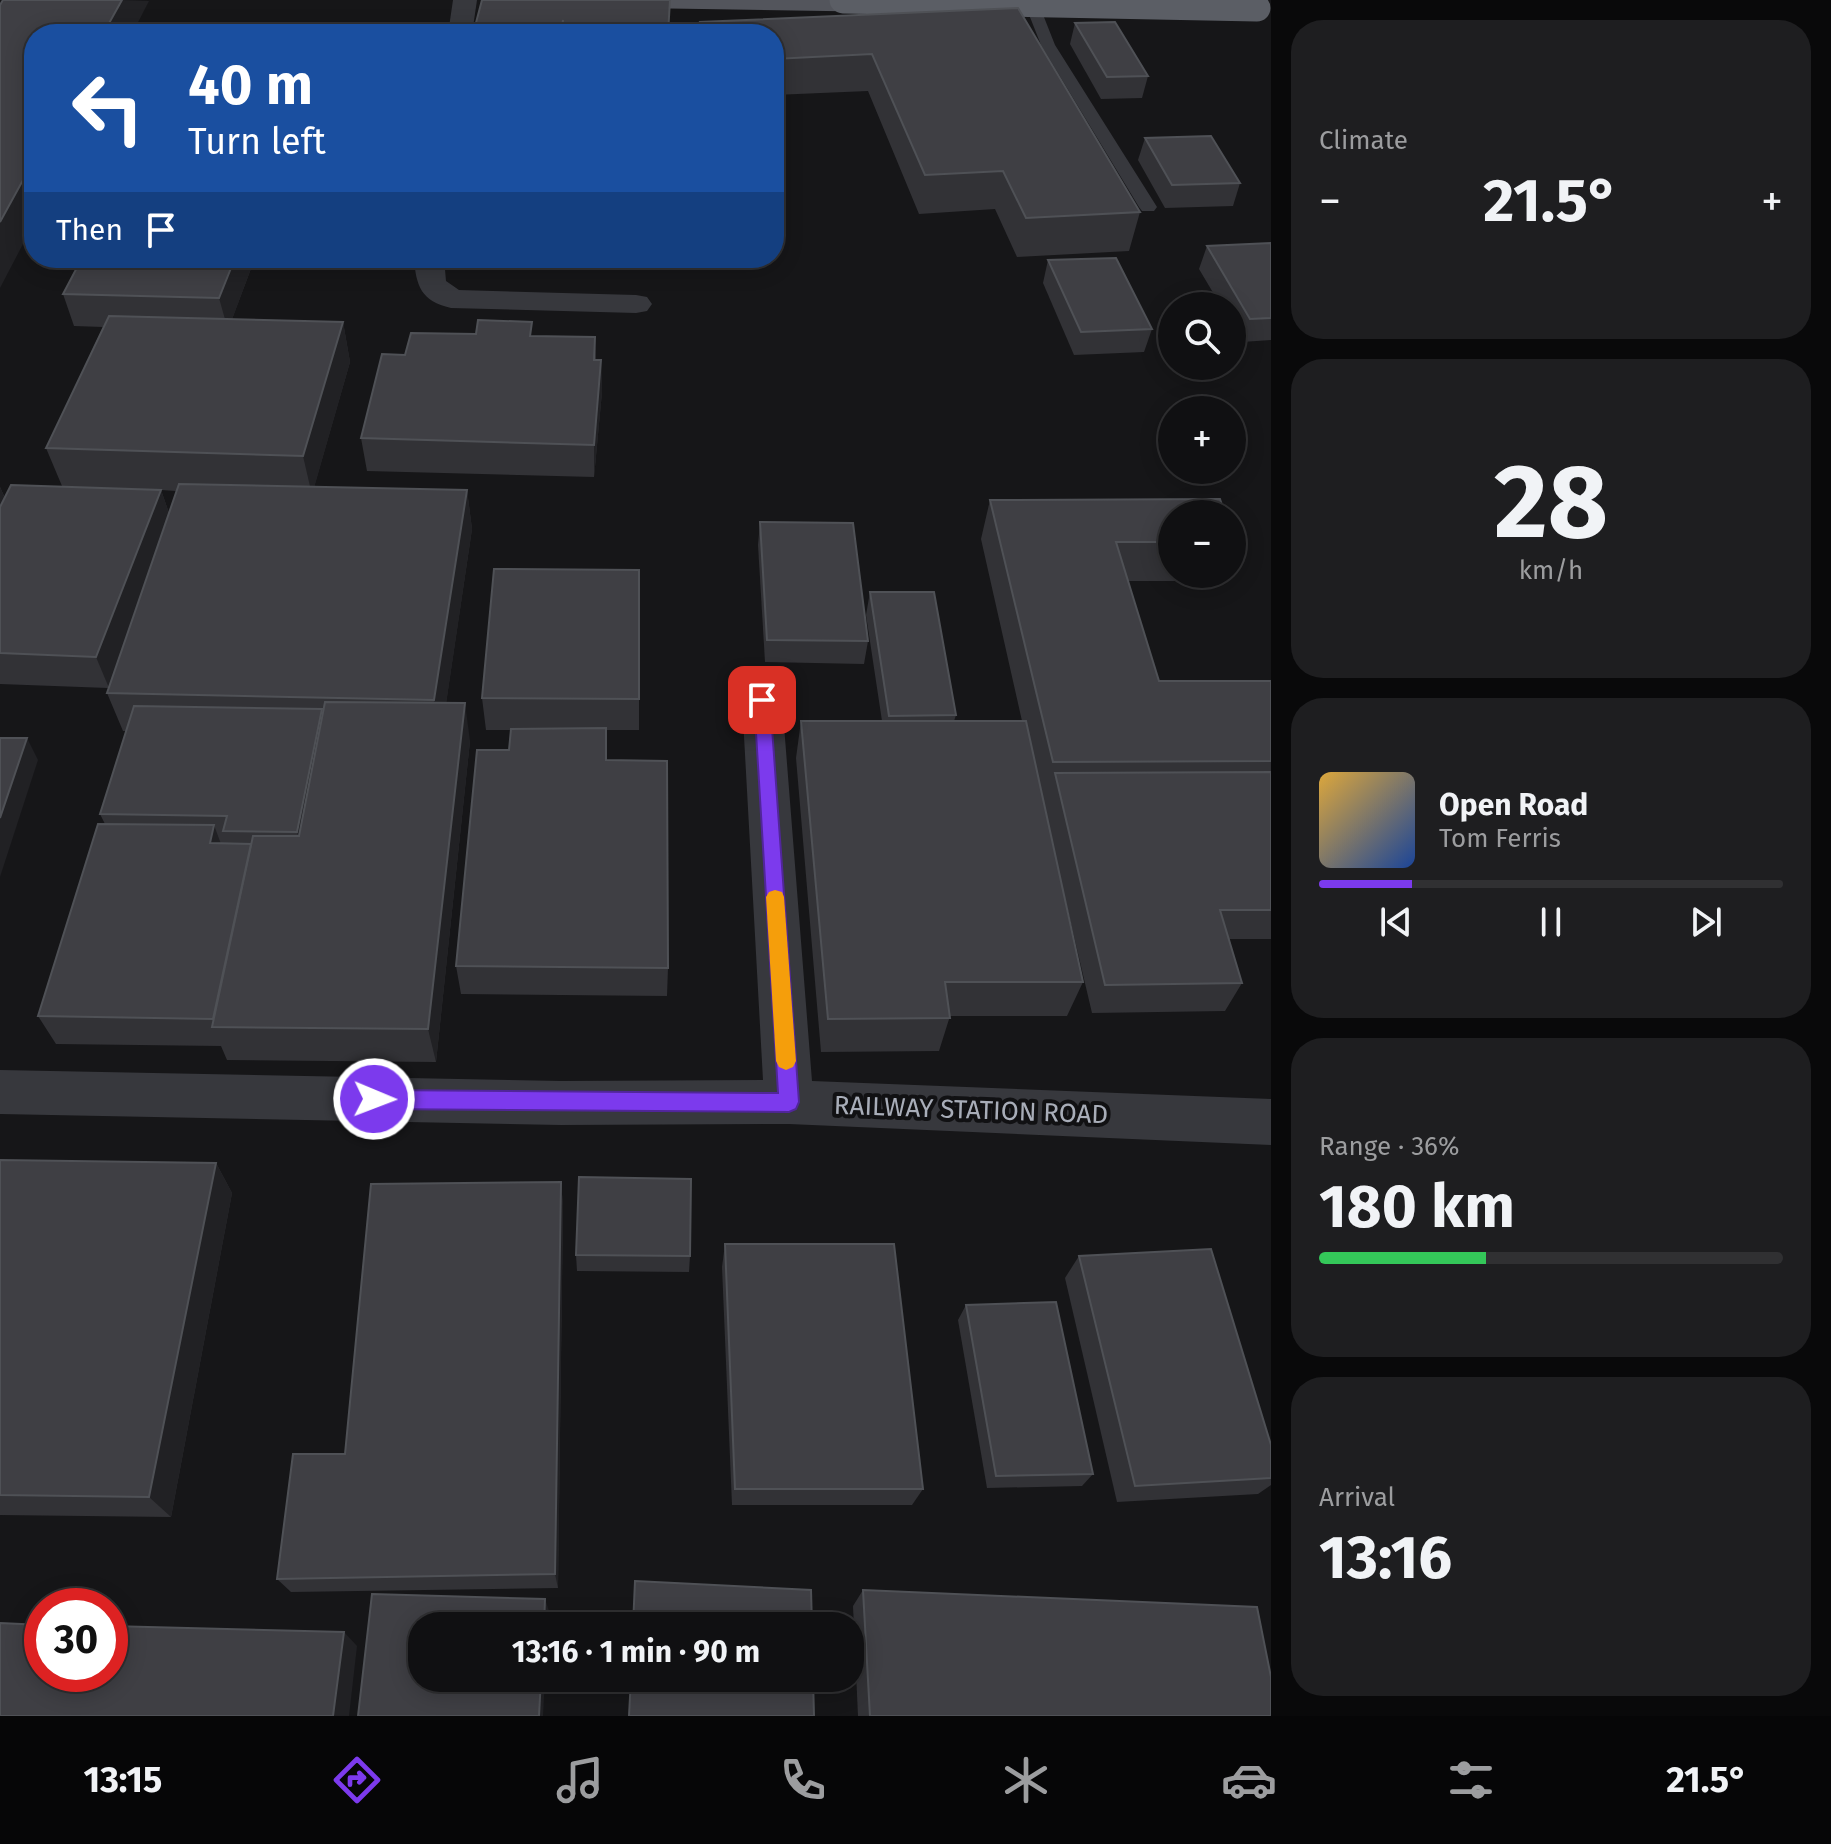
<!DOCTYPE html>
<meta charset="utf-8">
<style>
:root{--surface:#101012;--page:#1e1e20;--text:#f1f3f6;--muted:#9c9d9f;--line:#303032;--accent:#7c3aed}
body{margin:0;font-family:"Fira Sans",sans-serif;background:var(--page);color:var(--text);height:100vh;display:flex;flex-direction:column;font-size:30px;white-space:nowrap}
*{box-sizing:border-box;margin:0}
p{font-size:26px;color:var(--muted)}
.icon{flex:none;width:44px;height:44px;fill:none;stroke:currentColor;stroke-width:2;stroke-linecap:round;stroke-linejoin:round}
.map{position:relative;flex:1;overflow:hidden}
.details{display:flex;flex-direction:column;gap:20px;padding:20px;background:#09090a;width:560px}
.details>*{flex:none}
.guide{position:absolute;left:24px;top:24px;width:760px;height:244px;border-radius:32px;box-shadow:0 4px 20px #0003,0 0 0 2px var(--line);background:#1a4fa0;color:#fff;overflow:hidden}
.buttons{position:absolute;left:1158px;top:292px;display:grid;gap:16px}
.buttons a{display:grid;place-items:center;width:88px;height:88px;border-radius:50%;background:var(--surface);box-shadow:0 4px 20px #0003,0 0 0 2px var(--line);font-size:40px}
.speed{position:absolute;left:24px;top:1588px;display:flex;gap:16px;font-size:40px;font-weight:700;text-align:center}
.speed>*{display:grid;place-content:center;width:104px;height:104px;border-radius:50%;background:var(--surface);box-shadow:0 4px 20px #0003,0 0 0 2px var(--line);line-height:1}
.speed .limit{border:12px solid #d22;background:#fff;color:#111}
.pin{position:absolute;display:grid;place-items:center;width:68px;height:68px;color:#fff;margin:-34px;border-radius:16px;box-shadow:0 4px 12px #0006}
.me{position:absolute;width:88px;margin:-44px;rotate:91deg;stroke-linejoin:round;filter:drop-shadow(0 0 6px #0008)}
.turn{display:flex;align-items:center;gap:28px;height:168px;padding:0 32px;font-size:36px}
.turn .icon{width:104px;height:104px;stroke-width:2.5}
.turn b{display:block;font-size:56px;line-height:68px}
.then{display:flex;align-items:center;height:76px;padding:0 32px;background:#0003;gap:16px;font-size:30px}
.big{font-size:60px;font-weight:700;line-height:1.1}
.details .tile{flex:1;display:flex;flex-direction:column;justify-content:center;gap:12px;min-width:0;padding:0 28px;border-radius:32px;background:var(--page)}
.details .dial{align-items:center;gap:0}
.dial b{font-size:104px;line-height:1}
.song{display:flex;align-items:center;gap:24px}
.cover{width:96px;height:96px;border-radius:12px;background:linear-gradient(135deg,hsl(40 70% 55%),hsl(220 70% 35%))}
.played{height:8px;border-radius:4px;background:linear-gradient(90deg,var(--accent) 20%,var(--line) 20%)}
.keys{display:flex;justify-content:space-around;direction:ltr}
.heat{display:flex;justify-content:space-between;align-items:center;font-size:44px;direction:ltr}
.charge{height:12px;border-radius:6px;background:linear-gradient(90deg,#34c759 36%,var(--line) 0)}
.trip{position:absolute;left:408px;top:1612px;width:456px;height:80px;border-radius:32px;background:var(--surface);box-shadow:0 4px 20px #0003,0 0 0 2px var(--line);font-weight:700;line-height:80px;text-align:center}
.menu{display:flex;height:128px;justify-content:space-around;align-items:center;background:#060607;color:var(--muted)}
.menu .icon{width:56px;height:56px}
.menu .on{color:var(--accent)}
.menu b{font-size:36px;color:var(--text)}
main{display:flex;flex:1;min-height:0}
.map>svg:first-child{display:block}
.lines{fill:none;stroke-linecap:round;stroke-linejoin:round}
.service{fill:#37383d;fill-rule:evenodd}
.minor{fill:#37383d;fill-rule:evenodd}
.primary{fill:#53555c;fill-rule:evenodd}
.trunk-bridge{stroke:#5b5e65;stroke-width:27}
.wall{fill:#323236;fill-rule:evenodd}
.shaded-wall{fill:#212124}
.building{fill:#3f3f44;stroke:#4f5156;stroke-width:2}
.route{fill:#7c3aed;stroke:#51269a;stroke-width:2}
.slow{fill:#f59e0b}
.labels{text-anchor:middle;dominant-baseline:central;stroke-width:8;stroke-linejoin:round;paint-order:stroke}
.street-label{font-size:26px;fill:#a8adb8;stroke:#111113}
</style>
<main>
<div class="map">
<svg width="1271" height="1716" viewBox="0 0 1271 1716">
<rect width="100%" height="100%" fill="#161618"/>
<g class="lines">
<path class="service" d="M1033 3 1040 7 1055 45 1157 207 1154 211H1142L1139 207 1041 45 1026 7Z"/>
<g class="minor">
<path d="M453 0H477L472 34H448Z"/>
<path d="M414 258H444L446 281 459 290 636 295 647 297 652 304 647 311 636 313 451 308C421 301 416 286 414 258Z"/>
<path d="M762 685 776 690 782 700 812 1081 1271 1099V1145L789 1124 561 1125 0 1114V1070L561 1081 763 1080 742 700 748 690Z"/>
</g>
<path class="primary" d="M564 0H898L901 5 898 10 889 12 576 7 567 5Z"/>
<path class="trunk-bridge" d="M843 0 1257 8"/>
</g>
<g class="wall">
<path d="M1018 8 1140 212 1129 251 1017 257 995 209 919 214 868 91 774 95V34H699L700 22Z"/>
<path d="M1075 23 1148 76 1142 98 1101 99 1070 44Z"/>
<path d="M1145 138 1240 183 1233 206 1165 208 1138 160Z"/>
<path d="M1271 243V340L1242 342 1232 325V306H1221L1199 269 1207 246Z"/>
<path d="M82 258H255L232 319 343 322 350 362 314 487 467 490 472 529 446 703 470 741 436 1062 227 1060 221 1046 56 1044 38 1016 105 824 100 814 126 731H123L107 693 108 688 0 684V487L5 498 62 486 46 448 103 327 74 326 63 294ZM161 490 176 491 169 513Z"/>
<path d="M1048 260 1152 329 1144 352 1074 355 1043 283Z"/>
<path d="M533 336 595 337 596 360H601L602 392 594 477 367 471 361 438 405 355Z"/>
<path d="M990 500 1172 514V574H1222L1219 581H1128L1159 681H1271V939H1229L1242 983 1225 1011 1092 1013 1057 864 1083 982 1067 1016H950L939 1051 821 1052 796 758 801 721H882L866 615 870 592 956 715 954 721H1022L981 539Z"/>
<path d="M760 522 868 641 864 664 765 662 758 545Z"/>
<path d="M639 570V730H606L607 760 668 968 667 996 461 994 456 966 509 750 511 730H486L482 698Z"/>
<path d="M0 1160 216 1163 232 1193 171 1517 0 1515Z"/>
<path d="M561 1182 563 1206 558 1588 291 1592 277 1579 345 1454Z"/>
<path d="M725 1244 923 1489 912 1505H732L722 1267Z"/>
<path d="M576 1255 690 1256 689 1272 577 1271Z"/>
<path d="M1079 1256 1271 1445V1485L1258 1494 1117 1502 1065 1278Z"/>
<path d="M966 1305 1093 1474 1082 1486 987 1488 958 1320Z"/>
<path d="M863 1590 1271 1716H858L853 1606Z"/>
</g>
<g class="shaded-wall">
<path d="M122 0 149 1 132 34H103Z"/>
<path d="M34 160V223L0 288V222Z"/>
<path d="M235 258H255L228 330 219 298Z"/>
<path d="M343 322 350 362 312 495 303 456Z"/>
<path d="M601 360 602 392 594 477V445Z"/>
<path d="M0 487 11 513 0 538Z"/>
<path d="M161 490 172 522 109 688 96 657Z"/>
<path d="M467 490 472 529 441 738 434 700Z"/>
<path d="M465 703 470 741 436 1062 428 1029Z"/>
<path d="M322 709 330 740 306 862 297 832Z"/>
<path d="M27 738 38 760 0 877V818Z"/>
<path d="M214 825 225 855 210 843Z"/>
<path d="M216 1163 232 1193 171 1517 149 1497Z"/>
<path d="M561 1182 563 1206 558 1588 555 1574Z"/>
<path d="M545 1599 549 1611 548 1626H544Z"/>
<path d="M344 1632 357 1646 349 1716H333Z"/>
<path d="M541 1678H545L543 1716H539Z"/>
</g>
<g class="building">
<path d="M3 0H122L103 34H34V160L0 222V5Z"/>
<path d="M482 0H670L668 34H562L563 20 561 34H473Z"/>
<path d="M1018 8 1140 212 1026 218 1003 171 925 175 872 54 774 59V34H703L700 22Z"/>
<path d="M1115 22 1148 76 1107 77 1075 23Z"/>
<path d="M299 28 298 34H276L277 29Z"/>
<path d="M1211 136 1240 183 1172 185 1145 138Z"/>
<path d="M1271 243V318L1250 319 1207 246Z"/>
<path d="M82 258H235L219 298 63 294Z"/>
<path d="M1116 258 1152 329 1081 332 1048 260Z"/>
<path d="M109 316 343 322 303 456 46 448Z"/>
<path d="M478 320 532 322 530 336 595 337 594 360H601L594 445 361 438 382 354 405 355 411 333 476 334Z"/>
<path d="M179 484 467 490 434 700 107 693Z"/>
<path d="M11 485 161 490 96 657 0 653V507Z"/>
<path d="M1220 499 1225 514H1172V542H1116L1159 681H1271V761L1053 762 990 500Z"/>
<path d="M760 522 853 523 868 641 767 640Z"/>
<path d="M494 569 639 570V699L482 698Z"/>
<path d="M870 592H934L956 715 889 716Z"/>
<path d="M325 702 465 703 428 1029 212 1027 253 836H299Z"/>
<path d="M134 706 322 709 297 832 223 831 227 816 100 814Z"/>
<path d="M801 721H1026L1083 982H945L950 1018 828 1019Z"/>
<path d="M606 728V760L667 761 668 968 456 966 477 750H509L511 729Z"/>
<path d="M0 738H27L0 818Z"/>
<path d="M1271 772V910H1220L1242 983 1105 985 1055 773Z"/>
<path d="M98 824 214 825 210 843 251 844 213 1019 38 1016Z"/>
<path d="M0 1160 216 1163 149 1497 0 1495Z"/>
<path d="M579 1177 691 1179 690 1256 576 1255Z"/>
<path d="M561 1182 555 1574 277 1579 293 1454H345L371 1184Z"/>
<path d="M725 1244H894L923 1489H735Z"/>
<path d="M1211 1249 1271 1445V1478L1135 1486 1079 1256Z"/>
<path d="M1056 1302 1093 1474 996 1476 966 1305Z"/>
<path d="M635 1581 811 1590 812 1626H633Z"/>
<path d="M863 1590 1257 1607 1271 1677V1716H870Z"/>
<path d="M372 1594 545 1599 544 1626H422V1678H541L539 1716H358Z"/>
<path d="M0 1623 42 1625V1674H110V1626L344 1632 333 1716H0Z"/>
<path d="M631 1678H813L814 1716H629Z"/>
</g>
<path class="route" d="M762 694 770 700 799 1102 796 1109 789 1112 374 1109 367 1106 364 1099 367 1093 374 1090 778 1093 754 700Z"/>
<path class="slow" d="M775 890 782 892 784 897 796 1061 793 1067 786 1070 779 1067 776 1061 766 897 769 892Z"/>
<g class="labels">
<g class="street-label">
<text transform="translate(971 1110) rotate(2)">RAILWAY STATION ROAD</text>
</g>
</g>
</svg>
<div class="buttons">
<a><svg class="icon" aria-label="search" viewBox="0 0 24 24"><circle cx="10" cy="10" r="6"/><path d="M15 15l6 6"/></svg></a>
<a>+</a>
<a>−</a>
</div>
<div class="speed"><div class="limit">30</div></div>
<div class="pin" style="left:762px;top:700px;background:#d93025"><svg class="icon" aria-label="arrive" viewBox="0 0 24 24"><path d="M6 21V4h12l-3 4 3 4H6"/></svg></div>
<svg class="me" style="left:374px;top:1099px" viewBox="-20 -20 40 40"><circle r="17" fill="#7c3aed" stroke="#fff" stroke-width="3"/><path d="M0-11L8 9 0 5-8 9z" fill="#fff"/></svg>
<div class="trip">13:16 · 1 min · 90 m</div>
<div class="guide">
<div class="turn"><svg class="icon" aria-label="left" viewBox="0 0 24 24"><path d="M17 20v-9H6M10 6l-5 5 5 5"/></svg><div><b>40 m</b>Turn left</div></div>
<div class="then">Then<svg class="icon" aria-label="arrive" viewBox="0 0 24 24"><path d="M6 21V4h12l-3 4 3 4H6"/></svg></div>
</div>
</div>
<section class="details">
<div class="tile"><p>Climate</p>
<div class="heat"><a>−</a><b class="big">21.5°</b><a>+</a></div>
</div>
<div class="tile dial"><b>28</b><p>km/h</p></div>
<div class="tile">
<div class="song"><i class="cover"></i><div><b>Open Road</b><p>Tom Ferris</p></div></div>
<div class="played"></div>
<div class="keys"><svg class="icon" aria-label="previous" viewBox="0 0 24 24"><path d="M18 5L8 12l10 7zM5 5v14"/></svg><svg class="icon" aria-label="pause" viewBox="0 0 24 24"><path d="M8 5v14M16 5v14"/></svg><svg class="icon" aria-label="next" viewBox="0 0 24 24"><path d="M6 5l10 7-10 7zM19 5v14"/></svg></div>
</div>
<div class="tile"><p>Range · 36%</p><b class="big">180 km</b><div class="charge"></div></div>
<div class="tile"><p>Arrival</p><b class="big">13:16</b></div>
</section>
</main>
<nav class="menu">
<b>13:15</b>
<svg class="icon on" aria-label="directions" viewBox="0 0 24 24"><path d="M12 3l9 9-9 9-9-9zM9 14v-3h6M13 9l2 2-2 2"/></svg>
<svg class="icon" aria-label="music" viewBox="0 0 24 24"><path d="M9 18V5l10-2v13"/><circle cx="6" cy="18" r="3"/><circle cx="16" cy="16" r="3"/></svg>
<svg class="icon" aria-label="phone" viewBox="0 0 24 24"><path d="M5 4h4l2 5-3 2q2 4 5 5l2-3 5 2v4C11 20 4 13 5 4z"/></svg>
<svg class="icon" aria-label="climate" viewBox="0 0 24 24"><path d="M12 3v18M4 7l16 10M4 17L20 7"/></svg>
<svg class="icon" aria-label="car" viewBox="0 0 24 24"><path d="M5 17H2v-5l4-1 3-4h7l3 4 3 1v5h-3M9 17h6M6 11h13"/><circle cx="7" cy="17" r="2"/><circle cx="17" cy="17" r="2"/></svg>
<svg class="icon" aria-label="filters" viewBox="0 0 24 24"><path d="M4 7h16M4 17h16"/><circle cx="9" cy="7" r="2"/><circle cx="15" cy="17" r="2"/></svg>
<b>21.5°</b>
</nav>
